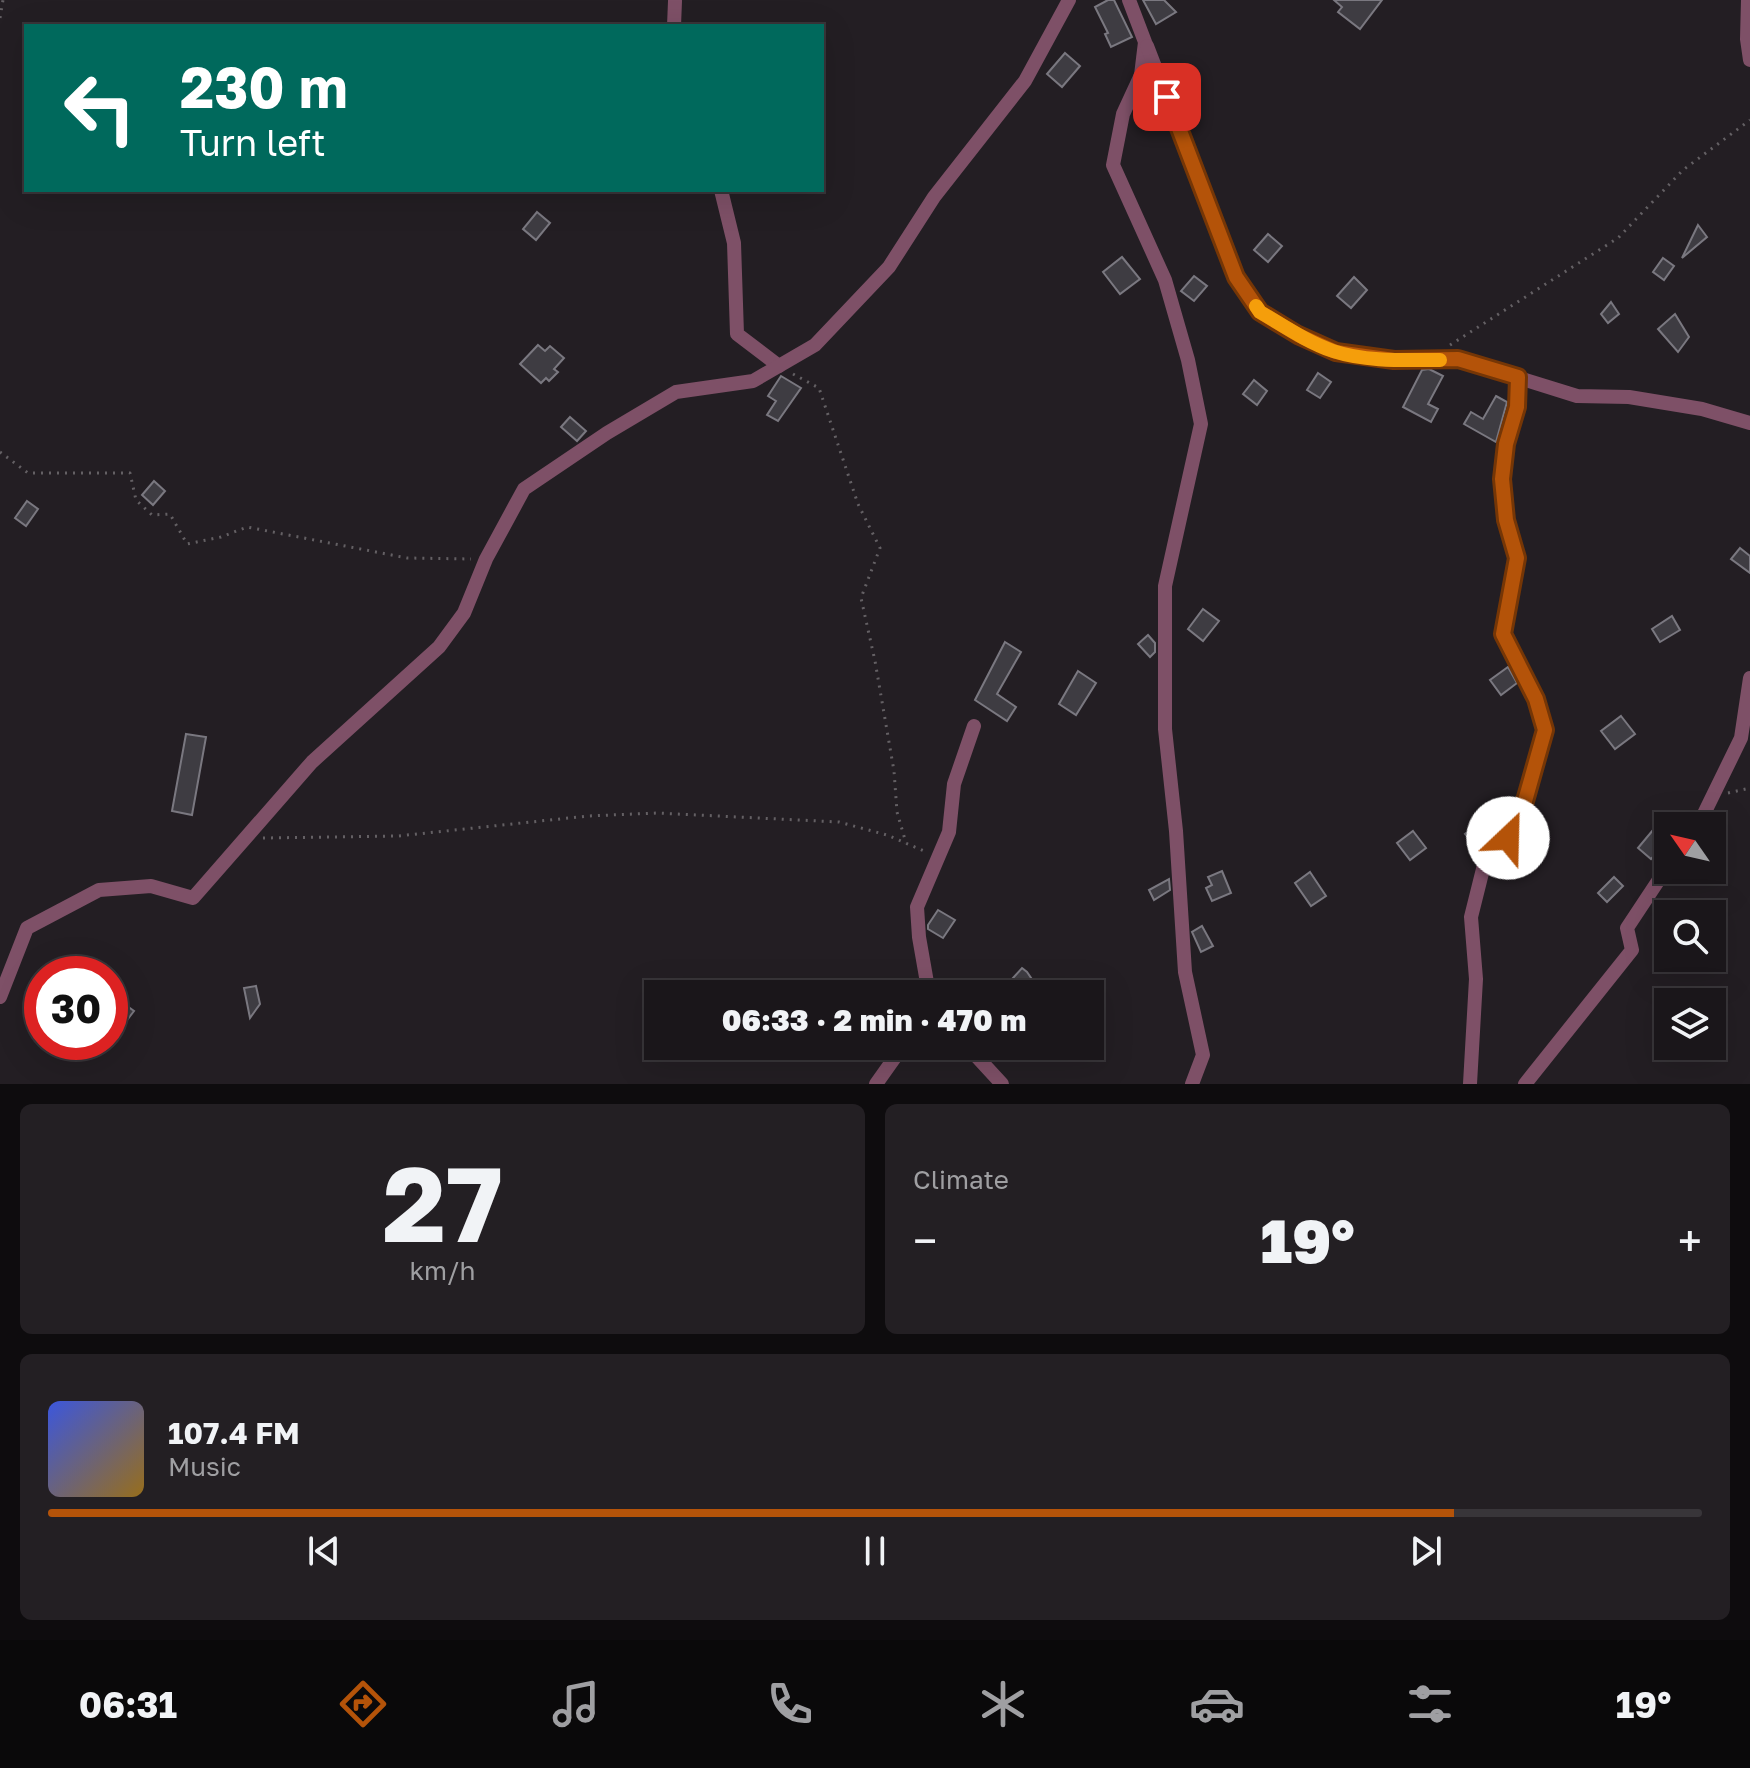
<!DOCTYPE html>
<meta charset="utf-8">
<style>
:root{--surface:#1a161a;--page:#231f23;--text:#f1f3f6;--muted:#9f9fa2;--line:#383539;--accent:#b45309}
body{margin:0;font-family:"Golos Text",sans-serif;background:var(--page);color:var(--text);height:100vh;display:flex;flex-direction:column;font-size:30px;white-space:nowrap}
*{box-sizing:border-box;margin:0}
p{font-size:26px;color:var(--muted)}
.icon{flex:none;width:44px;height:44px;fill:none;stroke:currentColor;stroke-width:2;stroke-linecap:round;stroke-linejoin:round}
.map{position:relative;height:1084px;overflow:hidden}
.details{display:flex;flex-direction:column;gap:20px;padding:20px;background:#0e0c0e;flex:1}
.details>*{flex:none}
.top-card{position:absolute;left:24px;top:24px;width:800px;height:168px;border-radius:0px;box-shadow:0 8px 32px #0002,0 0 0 2px var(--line);background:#00695c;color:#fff;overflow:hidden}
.needle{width:52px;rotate:304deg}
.tools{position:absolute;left:1654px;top:812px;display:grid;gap:16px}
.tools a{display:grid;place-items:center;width:72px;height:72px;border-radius:0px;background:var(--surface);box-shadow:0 8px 32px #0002,0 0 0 2px var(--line);font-size:40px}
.speed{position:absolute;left:24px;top:956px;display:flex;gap:16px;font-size:40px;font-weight:700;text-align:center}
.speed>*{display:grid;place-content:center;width:104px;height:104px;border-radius:50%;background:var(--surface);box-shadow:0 8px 32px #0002,0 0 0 2px var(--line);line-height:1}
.speed .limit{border:12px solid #d22;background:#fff;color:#111}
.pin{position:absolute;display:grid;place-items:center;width:68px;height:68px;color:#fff;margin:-34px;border-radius:16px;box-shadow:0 4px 12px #0006}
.me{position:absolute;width:88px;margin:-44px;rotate:24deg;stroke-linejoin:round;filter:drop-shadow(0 0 6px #0008)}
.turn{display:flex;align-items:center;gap:28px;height:168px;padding:0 24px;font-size:36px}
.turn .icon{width:104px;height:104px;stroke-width:2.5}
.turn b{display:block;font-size:56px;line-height:68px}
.big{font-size:60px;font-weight:800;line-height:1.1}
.details .tile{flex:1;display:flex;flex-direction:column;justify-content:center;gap:12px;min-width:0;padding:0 28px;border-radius:12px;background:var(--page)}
.details .dial{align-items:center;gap:0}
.dial b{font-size:104px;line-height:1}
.song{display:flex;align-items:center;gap:24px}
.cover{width:96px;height:96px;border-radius:12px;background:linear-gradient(135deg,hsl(230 70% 55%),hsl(40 70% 35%))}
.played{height:8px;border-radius:4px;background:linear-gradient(90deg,var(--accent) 85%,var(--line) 85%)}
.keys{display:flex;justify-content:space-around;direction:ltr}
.heat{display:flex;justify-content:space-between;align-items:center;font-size:44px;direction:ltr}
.details .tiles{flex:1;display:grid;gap:20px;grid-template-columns:1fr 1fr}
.tile:last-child{grid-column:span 2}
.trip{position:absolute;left:644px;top:980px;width:460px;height:80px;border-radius:0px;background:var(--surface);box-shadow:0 8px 32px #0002,0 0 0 2px var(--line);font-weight:800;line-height:80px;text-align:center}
.tabs{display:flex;height:128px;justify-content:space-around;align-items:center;background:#0a090a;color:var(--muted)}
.tabs .icon{width:56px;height:56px}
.tabs .current{color:var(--accent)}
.tabs b{font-size:36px;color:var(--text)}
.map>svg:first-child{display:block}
.building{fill:#3e3c42;stroke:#7a7880;stroke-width:2}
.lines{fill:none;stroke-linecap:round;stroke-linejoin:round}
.path{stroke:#646064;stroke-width:3;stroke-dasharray:2 6;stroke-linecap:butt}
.minor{stroke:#7e5067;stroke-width:14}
.route-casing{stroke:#753606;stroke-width:20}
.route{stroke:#b45309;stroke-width:14}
.slow{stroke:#f59e0b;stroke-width:14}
</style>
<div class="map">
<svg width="1750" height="1084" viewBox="0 0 1750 1084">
<rect width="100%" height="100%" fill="#231e23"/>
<g class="building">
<path d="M1108 0H1114L1132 37 1111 47 1105 34 1108 33 1095 7Z"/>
<path d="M1143 0H1164L1176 12 1156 24Z"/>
<path d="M1334 0H1382L1360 29 1338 12 1342 7Z"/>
<path d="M1065 53 1080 66 1062 87 1047 74Z"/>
<path d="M537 212 550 223 536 240 523 229Z"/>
<path d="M1698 225 1707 237 1682 258Z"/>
<path d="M1268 234 1282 246 1268 262 1254 250Z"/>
<path d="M1122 257 1140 279 1120 294 1103 272Z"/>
<path d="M1663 258 1674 266 1664 280 1653 272Z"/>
<path d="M1194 276 1207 286 1194 301 1181 291Z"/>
<path d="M1354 277 1367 290 1351 308 1337 296Z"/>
<path d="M1611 302 1619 314 1608 323 1601 314Z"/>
<path d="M1675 314 1689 337 1678 352 1658 329Z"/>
<path d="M538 345 545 351 550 346 564 358 554 369 558 372 549 381 546 378 541 383 520 364Z"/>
<path d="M1429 369 1443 376 1428 404 1438 409 1431 422 1403 407 1422 370Z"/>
<path d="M1318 373 1331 382 1320 398 1307 390Z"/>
<path d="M781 376 801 388 778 421 767 415 776 401 768 396Z"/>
<path d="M1254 380 1267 391 1257 405 1243 394Z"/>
<path d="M1496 396 1507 402 1496 442 1464 424 1471 412 1483 419Z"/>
<path d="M570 417 586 431 577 441 561 427Z"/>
<path d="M154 481 165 491 153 505 142 495Z"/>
<path d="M27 501 38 509 26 526 15 518Z"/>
<path d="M1740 548 1750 556V573L1731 559Z"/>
<path d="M1203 609 1219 621 1203 641 1188 629Z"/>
<path d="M1672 616 1680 630 1660 642 1652 629Z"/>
<path d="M1148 635 1155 643V652L1150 657 1138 644Z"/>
<path d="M1005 642 1021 652 997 694 1016 707 1007 721 975 700Z"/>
<path d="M1508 667 1517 683 1501 695 1490 680Z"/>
<path d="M1078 671 1096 683 1076 715 1059 704Z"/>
<path d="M1621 716 1635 734 1615 749 1601 731Z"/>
<path d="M186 734 206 737 192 815 172 811Z"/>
<path d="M1476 825 1489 842 1478 850 1465 834Z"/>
<path d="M1653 830 1667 842 1651 859 1638 848Z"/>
<path d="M1413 831 1426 848 1410 860 1397 843Z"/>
<path d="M1222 871 1231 893 1212 901 1206 888 1212 885 1208 877Z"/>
<path d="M1310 872 1326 896 1311 906 1295 883Z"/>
<path d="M1614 877 1623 886 1607 902 1598 893Z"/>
<path d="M1169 879 1170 890 1154 900 1149 890Z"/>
<path d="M938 910 955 920 943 938 928 929V925Z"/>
<path d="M1202 926 1213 946 1201 952 1192 932Z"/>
<path d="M1022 968 1027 972 1042 994H1032L1013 978Z"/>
<path d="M256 986 260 1004 250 1018 244 988Z"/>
<path d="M120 1001 134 1011 124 1024 110 1015Z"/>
</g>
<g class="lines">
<g class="path">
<path d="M0 18 3 0"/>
<path d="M1450 345 1618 238 1683 170 1750 120"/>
<path d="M793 374 819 388 858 504 880 548 861 598 875 661 894 771 897 812 906 843"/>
<path d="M0 452 28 473H130L136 500 152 515 170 514 187 544 221 537 247 527 407 558 471 559"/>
<path d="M1728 793 1750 788"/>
<path d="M263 838 398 836 588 816 657 813 839 822 887 835 924 851"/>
</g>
<g class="minor">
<path d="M1129 0 1145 42 1141 75 1123 114 1113 165 1165 280 1188 360 1201 424 1165 586V729L1176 831 1185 972 1203 1055 1192 1084"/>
<path d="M1748 0 1747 39 1750 60"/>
<path d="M674 26 675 1"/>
<path d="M1147 46 1236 277 1260 312 1298 335 1336 352 1394 360 1458 359 1577 396 1629 397 1702 409 1750 423"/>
<path d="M721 190 734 243 737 334 779 366"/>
<path d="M1698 826 1741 738 1750 678"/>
<path d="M929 994 919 937 917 907 949 832 954 784 974 726"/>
<path d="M0 997 27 928 99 890 151 886 193 898 312 762 439 647 464 613 486 559 524 489 607 433 676 392 753 381 815 345 889 267 934 197 1025 81 1069 0"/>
<path d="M967 1046 1002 1084"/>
<path d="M876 1084 903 1046"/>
<path d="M1470 1084 1476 979 1471 917 1484 865 1508 838 1525 801 1545 730 1536 699 1503 634 1517 558 1506 520 1502 479 1506 444 1517 407 1518 377"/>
<path d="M1525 1084 1632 950 1627 928 1668 866"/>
</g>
</g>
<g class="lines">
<g class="route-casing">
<path id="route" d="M1167 97 1236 277 1260 312 1298 335 1336 352 1394 360 1458 359 1518 377 1517 407 1506 444 1502 479 1506 520 1517 558 1503 634 1536 699 1545 730 1525 801 1508 838"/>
</g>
<use href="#route" class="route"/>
<path class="slow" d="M1256 306 1260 312C1284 326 1307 342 1333 351 1366 362 1406 360 1440 360"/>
</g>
</svg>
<div class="tools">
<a><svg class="needle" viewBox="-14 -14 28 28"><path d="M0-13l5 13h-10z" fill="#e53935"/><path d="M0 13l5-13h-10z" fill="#9f9fa2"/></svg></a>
<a><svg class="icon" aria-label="search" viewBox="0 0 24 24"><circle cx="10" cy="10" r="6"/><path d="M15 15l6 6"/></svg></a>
<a><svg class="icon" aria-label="layers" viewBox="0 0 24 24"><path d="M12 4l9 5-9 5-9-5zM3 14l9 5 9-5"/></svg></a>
</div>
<div class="speed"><div class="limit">30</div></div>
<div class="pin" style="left:1167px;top:97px;background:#d93025"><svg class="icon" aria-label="arrive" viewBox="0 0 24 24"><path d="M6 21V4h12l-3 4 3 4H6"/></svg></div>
<svg class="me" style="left:1508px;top:838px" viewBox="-20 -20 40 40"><circle r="19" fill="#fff"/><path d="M0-13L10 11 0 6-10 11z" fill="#b45309"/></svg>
<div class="trip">06:33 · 2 min · 470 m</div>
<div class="top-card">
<div class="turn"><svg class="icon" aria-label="left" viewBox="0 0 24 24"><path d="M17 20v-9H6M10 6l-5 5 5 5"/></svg><div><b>230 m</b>Turn left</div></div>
</div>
</div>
<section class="details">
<div class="tiles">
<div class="tile dial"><b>27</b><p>km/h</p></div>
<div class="tile"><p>Climate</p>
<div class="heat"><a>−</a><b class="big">19°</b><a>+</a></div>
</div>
<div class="tile">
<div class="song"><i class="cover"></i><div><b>107.4 FM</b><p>Music</p></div></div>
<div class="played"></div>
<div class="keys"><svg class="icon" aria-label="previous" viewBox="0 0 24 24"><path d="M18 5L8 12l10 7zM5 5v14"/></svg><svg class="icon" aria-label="pause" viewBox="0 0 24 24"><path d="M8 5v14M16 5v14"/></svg><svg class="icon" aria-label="next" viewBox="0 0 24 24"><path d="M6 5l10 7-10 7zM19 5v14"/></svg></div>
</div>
</div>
</section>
<nav class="tabs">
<b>06:31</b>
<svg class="icon current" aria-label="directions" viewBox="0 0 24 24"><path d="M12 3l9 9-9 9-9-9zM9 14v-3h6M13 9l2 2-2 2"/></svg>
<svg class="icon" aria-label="music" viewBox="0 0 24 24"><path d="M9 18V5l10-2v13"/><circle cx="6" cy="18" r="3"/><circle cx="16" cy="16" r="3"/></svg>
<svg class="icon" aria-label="phone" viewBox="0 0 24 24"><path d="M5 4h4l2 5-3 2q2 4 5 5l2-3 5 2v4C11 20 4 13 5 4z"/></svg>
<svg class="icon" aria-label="climate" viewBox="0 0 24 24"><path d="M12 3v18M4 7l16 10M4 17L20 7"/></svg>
<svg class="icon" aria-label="car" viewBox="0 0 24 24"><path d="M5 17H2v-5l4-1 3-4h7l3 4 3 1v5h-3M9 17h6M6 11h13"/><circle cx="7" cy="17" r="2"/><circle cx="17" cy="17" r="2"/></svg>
<svg class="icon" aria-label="filters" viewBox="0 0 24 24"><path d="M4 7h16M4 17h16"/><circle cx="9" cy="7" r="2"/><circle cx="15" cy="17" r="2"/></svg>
<b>19°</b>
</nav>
